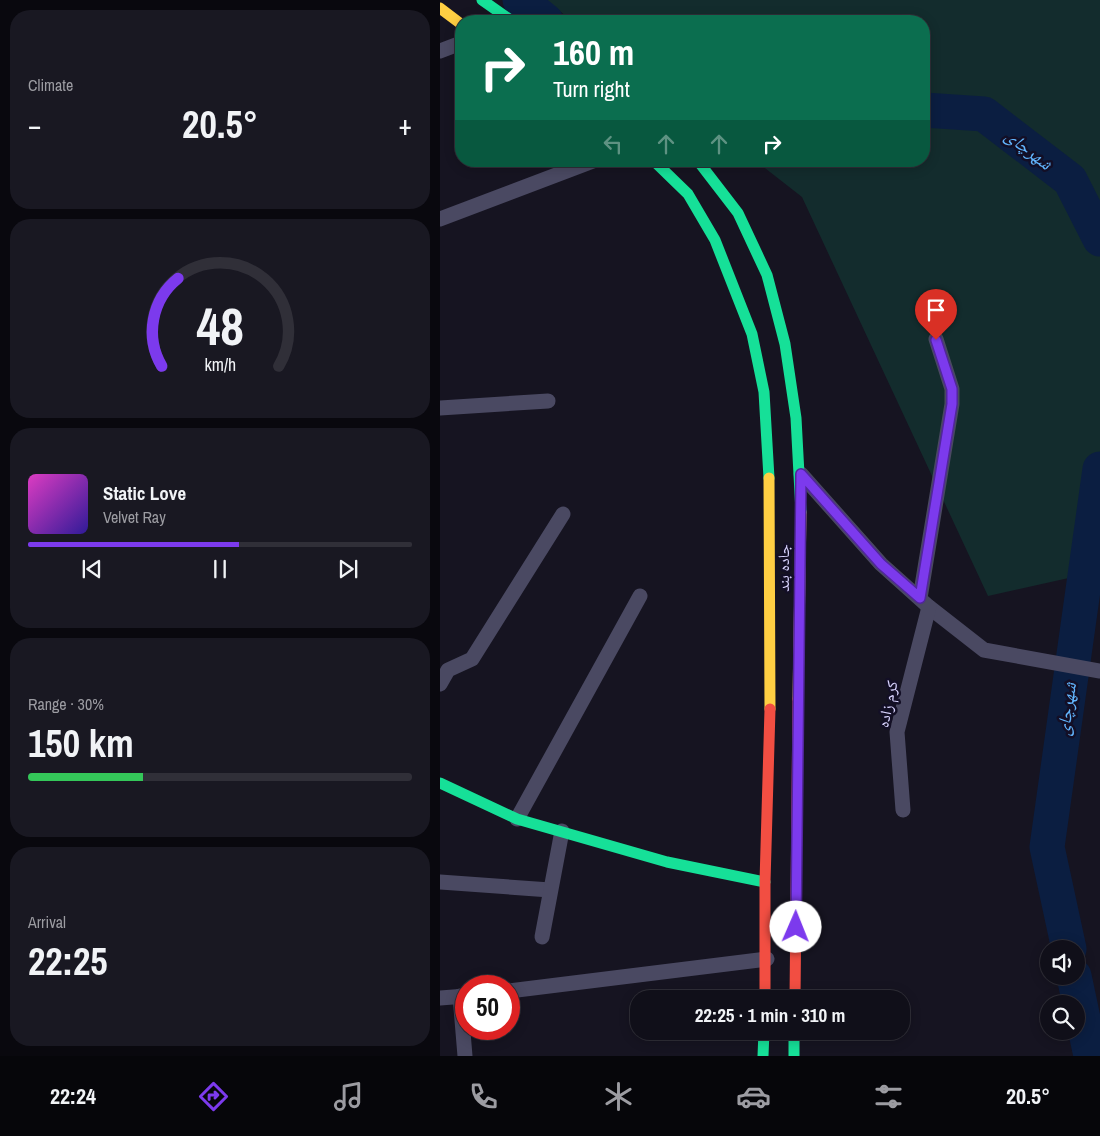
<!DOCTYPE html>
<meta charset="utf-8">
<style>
:root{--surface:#100f19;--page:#191822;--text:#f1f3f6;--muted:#9c9ca2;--line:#302f38;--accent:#7c3aed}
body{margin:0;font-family:"Archivo Narrow","Noto Naskh Arabic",sans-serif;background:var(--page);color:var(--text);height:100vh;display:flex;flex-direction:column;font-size:19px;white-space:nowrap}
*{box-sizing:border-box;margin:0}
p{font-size:16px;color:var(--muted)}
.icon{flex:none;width:28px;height:28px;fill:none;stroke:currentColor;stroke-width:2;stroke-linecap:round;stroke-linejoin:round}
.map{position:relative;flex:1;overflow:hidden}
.sheet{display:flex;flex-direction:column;gap:10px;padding:10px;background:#09080e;width:440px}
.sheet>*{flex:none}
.guide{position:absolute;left:15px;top:15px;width:475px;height:152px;border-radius:20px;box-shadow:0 2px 12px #0003,0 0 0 1px var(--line);background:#0b6e4f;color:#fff;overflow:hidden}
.fabs{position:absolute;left:600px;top:940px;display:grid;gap:10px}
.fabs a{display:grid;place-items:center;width:45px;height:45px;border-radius:50%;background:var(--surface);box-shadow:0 2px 12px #0003,0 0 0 1px var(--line);font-size:25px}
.speed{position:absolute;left:15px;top:975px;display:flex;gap:10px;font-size:25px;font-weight:700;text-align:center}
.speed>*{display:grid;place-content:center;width:65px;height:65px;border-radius:50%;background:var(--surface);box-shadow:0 2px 12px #0003,0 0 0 1px var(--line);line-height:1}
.speed .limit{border:8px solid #d22;background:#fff;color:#111}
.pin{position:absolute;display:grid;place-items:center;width:42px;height:42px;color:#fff;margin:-51px -21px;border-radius:50% 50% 50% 0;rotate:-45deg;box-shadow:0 0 5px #0007}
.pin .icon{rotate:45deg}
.me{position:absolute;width:55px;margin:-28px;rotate:1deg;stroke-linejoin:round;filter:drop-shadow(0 0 4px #0008)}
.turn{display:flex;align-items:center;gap:18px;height:105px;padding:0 15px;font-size:22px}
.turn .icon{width:65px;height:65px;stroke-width:2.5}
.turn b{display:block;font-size:35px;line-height:42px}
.lanes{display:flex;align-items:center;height:48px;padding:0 15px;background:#0003;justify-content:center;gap:25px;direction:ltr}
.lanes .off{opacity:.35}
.big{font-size:38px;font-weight:800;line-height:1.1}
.sheet .widget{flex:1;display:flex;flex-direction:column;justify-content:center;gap:8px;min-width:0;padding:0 18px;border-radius:20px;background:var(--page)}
.sheet .dial{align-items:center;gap:0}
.dial svg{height:130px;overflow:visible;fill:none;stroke:var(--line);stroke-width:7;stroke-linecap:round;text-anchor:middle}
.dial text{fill:var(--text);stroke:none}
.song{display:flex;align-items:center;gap:15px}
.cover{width:60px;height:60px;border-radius:8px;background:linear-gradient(135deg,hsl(310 70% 55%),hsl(250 70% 35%))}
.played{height:5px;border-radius:2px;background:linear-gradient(90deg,var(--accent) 55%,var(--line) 55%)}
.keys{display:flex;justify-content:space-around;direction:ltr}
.heat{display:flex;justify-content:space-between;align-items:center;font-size:28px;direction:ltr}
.charge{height:8px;border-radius:4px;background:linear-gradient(90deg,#34c759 30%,var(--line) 0)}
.trip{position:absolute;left:190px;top:990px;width:280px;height:50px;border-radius:20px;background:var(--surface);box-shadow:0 2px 12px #0003,0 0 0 1px var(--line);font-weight:800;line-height:50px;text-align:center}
.dock{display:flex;height:80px;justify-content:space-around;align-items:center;background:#06060a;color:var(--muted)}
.dock .icon{width:35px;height:35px}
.dock .on{color:var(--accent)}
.dock b{font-size:22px;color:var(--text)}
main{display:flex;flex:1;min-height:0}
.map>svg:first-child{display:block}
.green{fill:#132c2d}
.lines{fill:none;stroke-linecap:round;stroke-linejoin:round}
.river{stroke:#0b1e41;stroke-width:35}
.street{stroke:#4a4962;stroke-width:15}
.fast{stroke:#16e098;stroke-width:11}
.slow{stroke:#ffcf43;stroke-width:11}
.jam{stroke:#f24e42;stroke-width:11}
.route-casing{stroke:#51269a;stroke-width:12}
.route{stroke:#7c3aed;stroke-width:9}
.labels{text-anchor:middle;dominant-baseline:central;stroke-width:5;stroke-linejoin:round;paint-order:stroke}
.street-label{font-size:16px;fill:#d9d4ff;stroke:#130f26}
.water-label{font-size:18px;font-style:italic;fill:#62b6ff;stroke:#130f26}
</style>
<main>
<section class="sheet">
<div class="widget"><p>Climate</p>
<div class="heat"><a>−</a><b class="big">20.5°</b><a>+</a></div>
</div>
<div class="widget dial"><svg viewBox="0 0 100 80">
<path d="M14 69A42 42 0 1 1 86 69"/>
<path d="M14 69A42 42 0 0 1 24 15" stroke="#7c3aed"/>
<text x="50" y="56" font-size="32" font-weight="700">48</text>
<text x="50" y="72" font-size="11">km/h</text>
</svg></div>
<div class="widget">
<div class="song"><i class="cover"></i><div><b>Static Love</b><p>Velvet Ray</p></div></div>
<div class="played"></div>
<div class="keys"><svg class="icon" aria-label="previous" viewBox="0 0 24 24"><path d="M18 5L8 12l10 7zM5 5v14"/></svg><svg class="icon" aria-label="pause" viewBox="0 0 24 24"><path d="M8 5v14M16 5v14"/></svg><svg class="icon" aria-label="next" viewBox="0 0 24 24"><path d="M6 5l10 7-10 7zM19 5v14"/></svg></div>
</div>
<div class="widget"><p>Range · 30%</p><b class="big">150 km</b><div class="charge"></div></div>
<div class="widget"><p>Arrival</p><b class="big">22:25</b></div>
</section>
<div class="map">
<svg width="660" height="1056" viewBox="0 0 660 1056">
<rect width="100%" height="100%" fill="#161421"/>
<path class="green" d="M106 0H660V571L548 596 362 197 316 161H484V21H132Z"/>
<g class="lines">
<g class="river">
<path d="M80 0 106 21"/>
<path d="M484 110 544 114 630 180 660 239"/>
<path d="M629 949 607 847 660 469"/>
<path d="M634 976 651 1056"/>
</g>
<g class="street">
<path d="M0 51 21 43"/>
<path d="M0 219 153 161"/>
<path d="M0 408 108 401"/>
<path d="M361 474 441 564 489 607 544 650 660 671"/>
<path d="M480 598 512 404V389L496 339"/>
<path d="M0 684 8 670 32 659 123 514"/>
<path d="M463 810 457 732 489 607"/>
<path d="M77 819 200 596"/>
<path d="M0 882 110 890"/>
<path d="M102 937 122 831"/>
<path d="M69 991 327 959"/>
<path d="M20 996 25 1056"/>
<path d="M0 998 26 996"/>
</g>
<g class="fast">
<path d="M42 0 72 21"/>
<path d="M214 161 248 194 275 240 312 334 324 392 329 478"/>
<path d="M258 161 298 213 327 275 345 344 356 418 361 512"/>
<path d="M0 783 77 819 227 862 325 882"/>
<path d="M354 1031V1056"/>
<path d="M323 1056 324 1031"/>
</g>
<g class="slow">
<path d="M0 8 21 24"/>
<path d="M329 478 330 709"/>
<path d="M358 699 361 512"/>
</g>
<g class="jam">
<path d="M325 999V882L330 709"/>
<path d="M355 999 358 699"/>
</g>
</g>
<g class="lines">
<g class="route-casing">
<path id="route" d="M356 927 361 474 441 564 480 598 512 404V389L496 340"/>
</g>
<use href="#route" class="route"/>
</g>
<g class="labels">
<g class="street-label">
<text transform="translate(343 568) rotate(-90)">جاده بند</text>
<text transform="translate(447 704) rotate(-78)">کرم زاده</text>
</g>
<g class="water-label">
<text transform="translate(589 149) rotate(38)">شهرچای</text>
<text transform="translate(626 709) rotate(-82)">شهرچای</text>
</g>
</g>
</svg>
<div class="fabs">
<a><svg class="icon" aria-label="sound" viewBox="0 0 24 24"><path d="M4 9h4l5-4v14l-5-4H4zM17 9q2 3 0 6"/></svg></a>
<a><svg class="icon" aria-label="search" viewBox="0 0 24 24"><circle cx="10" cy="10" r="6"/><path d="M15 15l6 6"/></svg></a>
</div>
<div class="speed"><div class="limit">50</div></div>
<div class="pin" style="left:496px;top:340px;background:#d93025"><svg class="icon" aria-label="arrive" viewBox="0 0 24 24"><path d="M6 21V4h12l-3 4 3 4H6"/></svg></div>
<svg class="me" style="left:356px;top:927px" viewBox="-20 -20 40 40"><circle r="19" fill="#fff"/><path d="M0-13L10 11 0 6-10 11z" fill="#7c3aed"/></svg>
<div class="trip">22:25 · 1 min · 310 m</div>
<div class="guide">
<div class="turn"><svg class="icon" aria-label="right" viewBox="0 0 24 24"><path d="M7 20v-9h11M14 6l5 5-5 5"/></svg><div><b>160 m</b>Turn right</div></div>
<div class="lanes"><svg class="icon off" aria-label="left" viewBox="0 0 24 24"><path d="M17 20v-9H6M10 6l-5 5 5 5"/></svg><svg class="icon off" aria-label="ahead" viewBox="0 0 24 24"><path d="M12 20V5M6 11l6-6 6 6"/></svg><svg class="icon off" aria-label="ahead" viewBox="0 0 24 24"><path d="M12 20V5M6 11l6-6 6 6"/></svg><svg class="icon" aria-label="right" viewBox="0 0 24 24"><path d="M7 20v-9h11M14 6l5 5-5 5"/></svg></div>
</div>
</div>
</main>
<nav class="dock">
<b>22:24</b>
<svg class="icon on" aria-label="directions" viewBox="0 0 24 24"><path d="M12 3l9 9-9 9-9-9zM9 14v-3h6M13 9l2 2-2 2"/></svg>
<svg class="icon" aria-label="music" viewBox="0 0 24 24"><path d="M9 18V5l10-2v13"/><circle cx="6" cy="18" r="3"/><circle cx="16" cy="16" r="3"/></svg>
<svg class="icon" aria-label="phone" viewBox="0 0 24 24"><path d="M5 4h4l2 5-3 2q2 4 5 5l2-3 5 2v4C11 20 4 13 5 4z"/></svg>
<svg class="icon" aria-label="climate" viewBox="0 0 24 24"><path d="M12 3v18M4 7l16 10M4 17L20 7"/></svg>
<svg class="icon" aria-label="car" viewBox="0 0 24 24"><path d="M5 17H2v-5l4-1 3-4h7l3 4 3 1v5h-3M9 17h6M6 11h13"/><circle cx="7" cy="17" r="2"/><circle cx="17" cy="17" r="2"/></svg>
<svg class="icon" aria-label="filters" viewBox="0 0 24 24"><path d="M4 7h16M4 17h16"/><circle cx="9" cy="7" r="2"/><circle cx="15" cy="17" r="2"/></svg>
<b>20.5°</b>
</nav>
